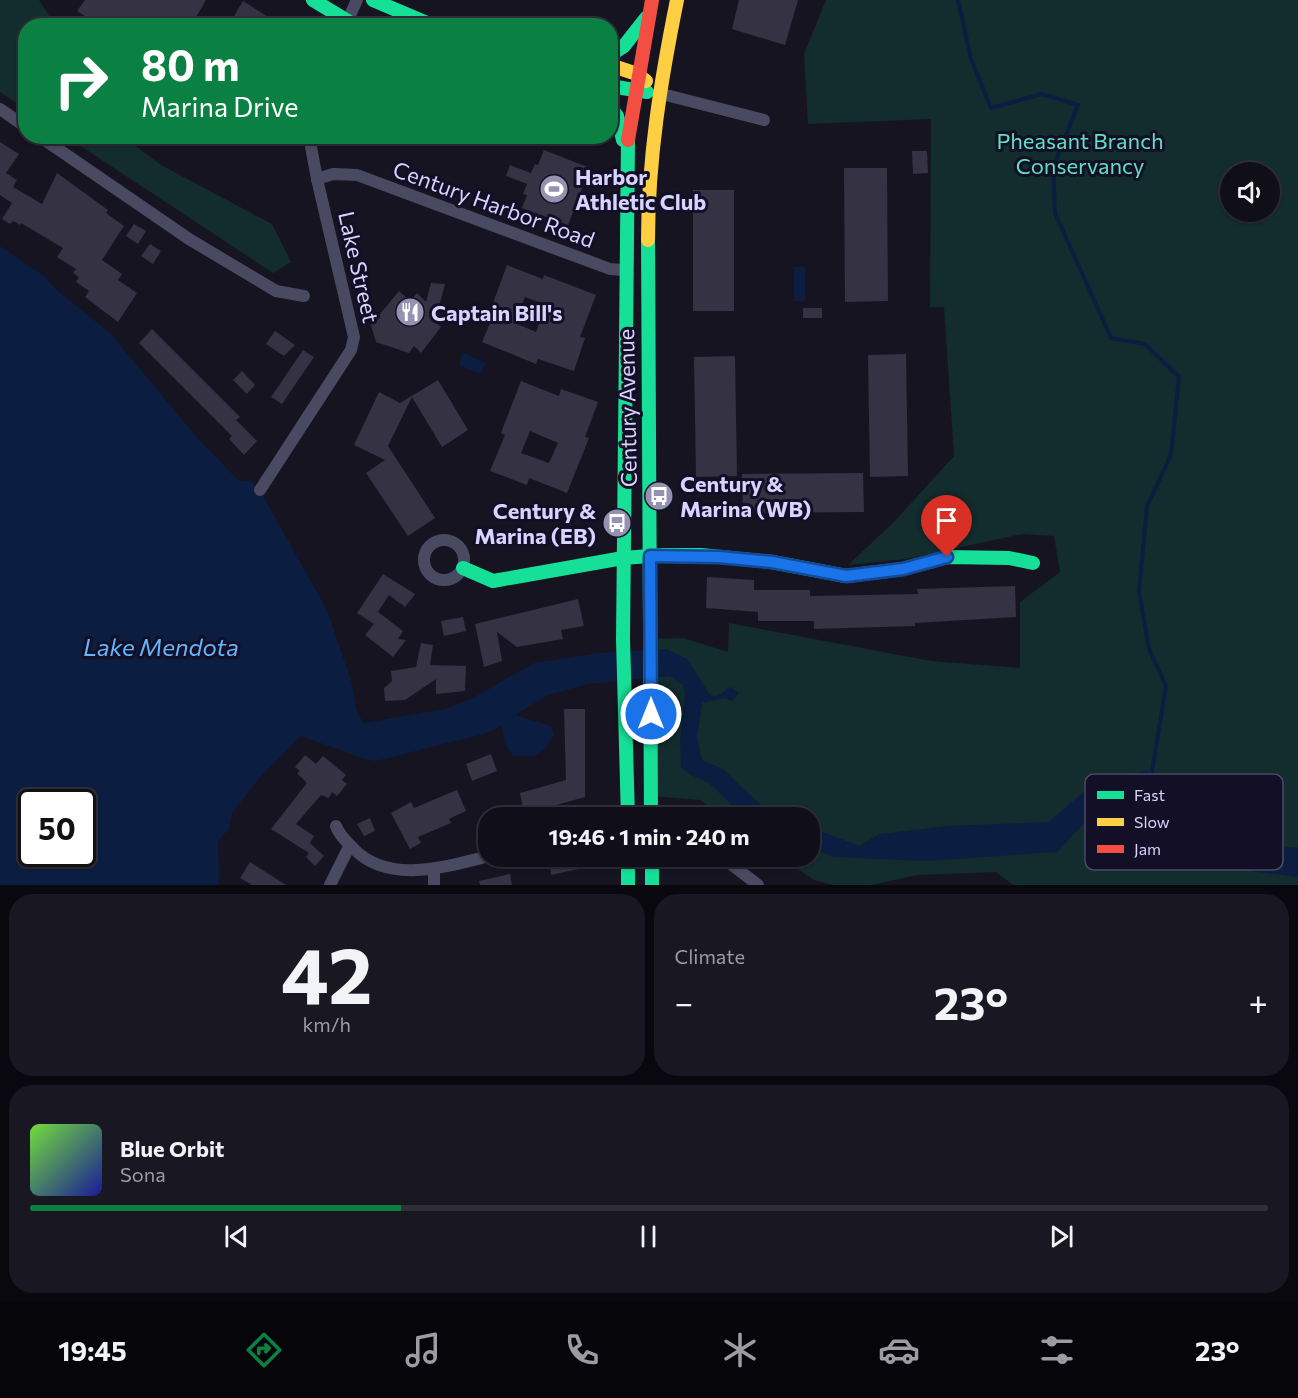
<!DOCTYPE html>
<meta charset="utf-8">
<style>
:root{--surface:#100f19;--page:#191822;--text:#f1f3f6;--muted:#9c9ca2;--line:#302f38;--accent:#0b8043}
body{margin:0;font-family:Commissioner,sans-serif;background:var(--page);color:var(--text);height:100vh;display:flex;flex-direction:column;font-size:22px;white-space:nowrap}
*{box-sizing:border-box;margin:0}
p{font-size:20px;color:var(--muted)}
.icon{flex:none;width:33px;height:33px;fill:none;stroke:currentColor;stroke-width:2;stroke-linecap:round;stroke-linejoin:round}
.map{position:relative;height:885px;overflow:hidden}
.drawer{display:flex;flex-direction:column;gap:9px;padding:9px;background:#09080e;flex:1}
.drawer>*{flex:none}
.guide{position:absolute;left:18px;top:18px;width:600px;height:126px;border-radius:24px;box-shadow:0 2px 4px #0004,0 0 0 2px var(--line);background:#0b8043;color:#fff;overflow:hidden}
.tools{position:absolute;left:1220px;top:162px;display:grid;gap:12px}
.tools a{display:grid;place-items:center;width:60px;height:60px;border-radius:50%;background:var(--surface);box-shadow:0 2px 4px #0004,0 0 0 2px var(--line);font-size:30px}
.speed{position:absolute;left:18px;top:789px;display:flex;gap:12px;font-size:30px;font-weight:700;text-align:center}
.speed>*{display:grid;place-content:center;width:78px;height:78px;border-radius:50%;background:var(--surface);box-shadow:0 2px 4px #0004,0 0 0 2px var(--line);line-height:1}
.speed .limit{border:3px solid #111;border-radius:9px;background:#fff;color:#111}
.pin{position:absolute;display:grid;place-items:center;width:51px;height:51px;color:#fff;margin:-62px -26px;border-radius:50% 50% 50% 0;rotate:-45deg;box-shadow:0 0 6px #0007}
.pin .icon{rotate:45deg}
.me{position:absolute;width:66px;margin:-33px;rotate:0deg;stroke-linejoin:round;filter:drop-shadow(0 0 4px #0008)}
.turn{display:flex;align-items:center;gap:21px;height:126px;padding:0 24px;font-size:27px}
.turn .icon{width:78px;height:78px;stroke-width:2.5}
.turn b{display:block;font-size:42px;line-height:51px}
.big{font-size:45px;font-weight:700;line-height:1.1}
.drawer .tile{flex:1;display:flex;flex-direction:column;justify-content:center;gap:9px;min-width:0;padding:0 21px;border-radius:24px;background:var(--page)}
.drawer .dial{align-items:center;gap:0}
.dial b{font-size:78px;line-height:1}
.song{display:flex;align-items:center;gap:18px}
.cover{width:72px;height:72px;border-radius:9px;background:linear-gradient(135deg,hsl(100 70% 55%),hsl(240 70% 35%))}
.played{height:6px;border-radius:3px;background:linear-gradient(90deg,var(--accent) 30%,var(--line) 30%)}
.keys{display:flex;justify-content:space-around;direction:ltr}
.heat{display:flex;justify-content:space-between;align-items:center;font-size:33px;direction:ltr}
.drawer .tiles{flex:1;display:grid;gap:9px;grid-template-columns:1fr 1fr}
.tile:last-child{grid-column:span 2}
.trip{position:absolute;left:478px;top:807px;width:342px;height:60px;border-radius:24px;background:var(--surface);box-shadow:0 2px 4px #0004,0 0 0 2px var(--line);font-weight:700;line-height:60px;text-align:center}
.dock{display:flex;height:96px;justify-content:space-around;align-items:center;background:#06060a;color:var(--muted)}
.dock .icon{width:42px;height:42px}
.dock .on{color:var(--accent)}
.dock b{font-size:27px;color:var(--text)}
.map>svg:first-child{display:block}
.green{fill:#132c2d;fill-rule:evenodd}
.water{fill:#0b1e41;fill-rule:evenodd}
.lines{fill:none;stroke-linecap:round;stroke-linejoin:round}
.stream{stroke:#0b1e41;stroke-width:4}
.building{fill:#343243;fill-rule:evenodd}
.street{stroke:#4a4962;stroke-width:12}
.fast{stroke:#16e098;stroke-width:14}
.slow{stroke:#ffcf43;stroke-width:14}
.jam{stroke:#f24e42;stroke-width:14}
.route-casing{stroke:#114b97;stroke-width:15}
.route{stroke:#1a73e8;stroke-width:10}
.labels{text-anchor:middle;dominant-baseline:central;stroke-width:6;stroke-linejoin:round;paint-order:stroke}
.park-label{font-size:22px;fill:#5fe0c0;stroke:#130f26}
.poi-label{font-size:22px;font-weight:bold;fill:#d9d4ff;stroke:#130f26;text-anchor:start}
.street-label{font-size:22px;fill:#d9d4ff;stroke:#130f26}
.water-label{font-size:24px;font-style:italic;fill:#62b6ff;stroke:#130f26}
.key{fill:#130f26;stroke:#4e4a67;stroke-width:1.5}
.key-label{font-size:16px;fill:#d9d4ff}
</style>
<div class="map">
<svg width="1298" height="885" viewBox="0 0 1298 885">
<rect width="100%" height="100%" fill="#161421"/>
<g class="green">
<path d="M0 0H39L55 25 26 26 25 109 0 92Z"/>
<path d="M826 0H1298V885H1013L996 872 917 875 872 885H834L814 880 781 857 810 856V818L724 817 700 800 651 796 650 639 683 638 728 652 729 623 931 661 1020 668V602L1060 572 1054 536 1022 534 906 559 848 565 894 522 954 456 944 307H930L931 119 808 124 804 54ZM1230 172H1269V212H1230Z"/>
<path d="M67 137H124L161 165 272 224 291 262 273 273Z"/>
</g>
<g class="water">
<path d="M0 246 44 276 59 292 110 333 199 440 239 481H251L259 489 327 610 351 680 357 713 364 723 445 709 471 699 534 663 599 653 667 649 687 659 710 695C720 699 722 691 731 687L739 693 732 701 724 698 702 703 697 737 702 760 723 769 773 817H745L709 783 691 775 681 767 680 741 685 692 683 685 670 676 588 684 548 695 515 715 551 726 554 735 545 749 534 756H513L505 744 502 725 487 733 376 761 368 760 301 736 261 776 232 813 229 829 218 841 219 885H0ZM32 802H82V854H32Z"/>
<rect x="794" y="267" width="11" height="34"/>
<path d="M463 353 486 363 480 374 459 365Z"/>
<path d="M1146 771 1205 794 1258 848 1298 847V877L1241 870 1227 865 1220 861 1204 828 1180 806 1130 797H1114L1091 816 1057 852 927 861 834 857 821 852 816 845H810V831L823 832 859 846 880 834 947 826 1049 822 1096 781Z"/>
</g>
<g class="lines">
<path class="stream" d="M958 0 971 59 991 108 1042 94 1078 105 1053 167 1055 213 1111 338 1145 344 1179 377 1171 455 1147 506 1139 591 1149 649 1166 686 1151 777"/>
</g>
<g class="building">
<path d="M85 0H206L191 26H101L77 11Z"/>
<path d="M739 0H798L785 45 732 29Z"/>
<path d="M243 1 282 26H228Z"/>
<path d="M0 142 19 154 6 173 17 180 13 187 42 204 57 173 108 210 106 213 124 226 102 260 122 274 118 280 137 293 118 322 85 297 89 291 76 282 79 277 73 273 76 269 57 257 63 248 21 223 20 225 13 221 10 224 2 219 12 203 0 195Z"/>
<path d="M544 150 590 168 568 225 522 208 527 195 523 194 527 184 506 176 510 165 531 173 535 164 538 165Z"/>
<path d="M912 151H927L928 173 913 174Z"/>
<path d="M844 168H887L888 301 845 302Z"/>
<rect x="693" y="190" width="41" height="121"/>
<path d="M134 224 146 231 138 244 126 236Z"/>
<path d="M150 244 161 251 153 264 141 256Z"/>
<path d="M507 265 543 279 544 275 596 295 580 337 585 338 574 371 538 359 536 364 482 342 498 305 493 303ZM525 297 546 305 536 332 515 323Z"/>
<path d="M431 283 445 284 435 322 441 327 421 353 414 346 409 353 376 342 371 325 399 291 410 301 417 293 426 302Z"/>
<rect x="803" y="308" width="19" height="10"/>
<path d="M152 329 240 417 236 420 257 441 244 455 229 439 232 436 139 343Z"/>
<path d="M275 331 295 345 284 356 266 344Z"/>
<path d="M303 350 314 357 282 404 271 397Z"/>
<path d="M906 354 908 476 870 477 868 355Z"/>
<path d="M735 356 737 476 696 477 694 357Z"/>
<path d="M242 371 255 385 247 394 233 380Z"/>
<path d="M438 380 468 430 442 447 412 397 388 446 435 518 408 536 366 473 385 460 354 445 379 392 400 403Z"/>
<path d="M521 381 559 396 561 389 598 402 585 437 589 438 567 493 529 478 527 485 490 471 505 435 501 433ZM530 431 558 443 549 463 521 453Z"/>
<path d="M863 473 864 512 743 513 742 474Z"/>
<path d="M383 574 415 594 405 607 389 595 378 612 403 631 398 639 406 640 393 657 365 635 374 624 357 613Z"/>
<path d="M707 577 754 580V590H810V596L918 594 917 589 1015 586 1016 617 915 623V626L814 629V621H758V612L706 608Z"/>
<path d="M578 599 584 626 561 630 563 639 517 647 497 632 502 661 484 667 475 624Z"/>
<path d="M463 617 466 631 444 636 441 621Z"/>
<path d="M421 643 433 645 430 665 466 666 465 691 436 694V679L405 700 385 701 384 688 392 681 391 671 416 667Z"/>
<path d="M564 709H585V797L524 814 520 793 566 780Z"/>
<path d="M491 754 497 771 472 781 466 764Z"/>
<path d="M305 755 316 764 323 756 346 775 342 780 347 784 337 796 332 792 329 798 321 795 296 824 314 836 310 843 324 856 315 866 306 857 309 853 271 829 307 783 297 773 300 771 295 767Z"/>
<path d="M457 790 466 811 449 819 451 823 418 837 421 843 410 849 391 813 411 802 414 808Z"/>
<path d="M370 818 375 831 364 836 357 824Z"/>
<path d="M549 856H582L583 868 551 875Z"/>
<path d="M250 862 286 885H252L240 878Z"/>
<path d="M510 874 512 885H480L479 881Z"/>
</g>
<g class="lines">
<g class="street">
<path d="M345 26 357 0"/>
<path d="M658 93 764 120"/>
<path d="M0 109 26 127"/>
<path d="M39 136 189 239 276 291 304 296"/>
<path d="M317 179 333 174 357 175 610 269 623 270"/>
<path d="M260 490 351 350 354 337 317 179 309 136"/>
<circle cx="444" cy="560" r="20"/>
<path d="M656 818 677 817 685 813 695 818"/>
<path d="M336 826C339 835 346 841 353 848 388 885 445 867 489 856"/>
<path d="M713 856 731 864 758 885"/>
<path d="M330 885 350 845"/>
<path d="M434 885V869"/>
</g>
<g class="fast">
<path d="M313 0 356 26"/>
<path d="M373 0 434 26"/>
<path d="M610 55 624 46 646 18"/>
<path d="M610 86 647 92"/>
<path d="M610 107 617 116 623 140"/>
<path d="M628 140 623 639 628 818"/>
<path d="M648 240 651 818"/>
<path d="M463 568 493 581 623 558 663 555H701L772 562 846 576 903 569 947 557 1009 558 1033 563"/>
<path d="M628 856V885"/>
<path d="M652 856V885"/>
</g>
<g class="slow">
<path d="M610 65 637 74 646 81"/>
<path d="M648 240C648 158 661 79 677 0"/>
</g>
<path class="jam" d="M628 140 652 0"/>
</g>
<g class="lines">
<g class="route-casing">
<path id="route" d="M651 714 650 556 719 557 772 562 846 576 903 569 947 557"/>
</g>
<use href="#route" class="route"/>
</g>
<defs>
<g id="stadium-disc" transform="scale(1.5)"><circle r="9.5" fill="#9591b1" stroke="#130f26"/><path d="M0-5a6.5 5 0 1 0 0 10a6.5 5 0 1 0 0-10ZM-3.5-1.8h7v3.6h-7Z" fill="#fff"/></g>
<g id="restaurant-disc" transform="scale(1.5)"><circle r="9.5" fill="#9591b1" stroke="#130f26"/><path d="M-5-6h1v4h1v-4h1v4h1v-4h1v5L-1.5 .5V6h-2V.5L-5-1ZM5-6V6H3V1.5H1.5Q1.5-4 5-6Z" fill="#fff"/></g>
<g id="bus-disc" transform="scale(1.5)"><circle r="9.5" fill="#9591b1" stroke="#130f26"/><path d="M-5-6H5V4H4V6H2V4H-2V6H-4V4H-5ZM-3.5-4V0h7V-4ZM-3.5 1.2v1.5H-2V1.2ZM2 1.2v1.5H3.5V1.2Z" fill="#fff"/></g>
</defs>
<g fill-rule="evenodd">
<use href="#stadium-disc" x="554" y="189"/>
<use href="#restaurant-disc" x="410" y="312"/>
<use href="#bus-disc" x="659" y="496"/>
<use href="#bus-disc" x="617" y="523"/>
</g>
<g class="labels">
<g class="park-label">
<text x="1080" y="140">Pheasant Branch<tspan x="1080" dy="25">Conservancy</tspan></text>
</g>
<g class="poi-label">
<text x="575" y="176">Harbor<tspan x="575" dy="25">Athletic Club</tspan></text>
<text x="431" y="312">Captain Bill's</text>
<text x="680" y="483">Century &amp;<tspan x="680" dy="25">Marina (WB)</tspan></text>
<text x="596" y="510" text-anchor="end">Century &amp;<tspan x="596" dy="25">Marina (EB)</tspan></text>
</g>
<g class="street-label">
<text transform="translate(494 204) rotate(20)">Century Harbor Road</text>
<text transform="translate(359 267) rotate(77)">Lake Street</text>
<text transform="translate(627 408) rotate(-91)">Century Avenue</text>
</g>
<g class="water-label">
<text x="161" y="646">Lake Mendota</text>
</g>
</g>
<rect x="1085" y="774" width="198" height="96" rx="9" class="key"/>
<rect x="1097" y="791" width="27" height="8" fill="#16e098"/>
<rect x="1097" y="818" width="27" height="8" fill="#ffcf43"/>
<rect x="1097" y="845" width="27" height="8" fill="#f24e42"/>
<g class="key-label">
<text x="1134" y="801">Fast</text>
<text x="1134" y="828">Slow</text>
<text x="1134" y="855">Jam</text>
</g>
</svg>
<div class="tools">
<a><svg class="icon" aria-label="sound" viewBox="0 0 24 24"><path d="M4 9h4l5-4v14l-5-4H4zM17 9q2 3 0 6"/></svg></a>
</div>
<div class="speed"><div class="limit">50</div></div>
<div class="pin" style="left:947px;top:557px;background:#d93025"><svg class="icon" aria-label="arrive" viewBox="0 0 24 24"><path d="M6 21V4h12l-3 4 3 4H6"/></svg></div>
<svg class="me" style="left:651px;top:714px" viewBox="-20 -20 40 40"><circle r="17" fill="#1a73e8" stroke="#fff" stroke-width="3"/><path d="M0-11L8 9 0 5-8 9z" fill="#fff"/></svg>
<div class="trip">19:46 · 1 min · 240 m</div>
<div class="guide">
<div class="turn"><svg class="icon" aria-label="right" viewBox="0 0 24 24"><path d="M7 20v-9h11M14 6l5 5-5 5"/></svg><div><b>80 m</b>Marina Drive</div></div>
</div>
</div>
<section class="drawer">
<div class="tiles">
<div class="tile dial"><b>42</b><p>km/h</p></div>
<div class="tile"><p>Climate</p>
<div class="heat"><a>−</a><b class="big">23°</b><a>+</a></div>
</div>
<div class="tile">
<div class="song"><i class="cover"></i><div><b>Blue Orbit</b><p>Sona</p></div></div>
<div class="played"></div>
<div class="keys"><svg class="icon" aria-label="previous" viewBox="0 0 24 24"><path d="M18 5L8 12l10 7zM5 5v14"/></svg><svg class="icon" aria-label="pause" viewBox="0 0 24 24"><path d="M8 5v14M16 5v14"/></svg><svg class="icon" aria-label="next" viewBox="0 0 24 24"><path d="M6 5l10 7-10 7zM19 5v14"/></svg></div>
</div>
</div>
</section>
<nav class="dock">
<b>19:45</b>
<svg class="icon on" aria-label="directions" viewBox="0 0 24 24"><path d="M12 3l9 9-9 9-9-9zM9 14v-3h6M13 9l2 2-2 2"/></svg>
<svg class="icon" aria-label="music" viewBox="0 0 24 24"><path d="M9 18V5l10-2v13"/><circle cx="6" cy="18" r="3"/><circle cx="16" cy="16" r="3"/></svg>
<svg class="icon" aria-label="phone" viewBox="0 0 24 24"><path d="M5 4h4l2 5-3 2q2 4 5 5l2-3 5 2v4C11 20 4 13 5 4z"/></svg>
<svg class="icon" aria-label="climate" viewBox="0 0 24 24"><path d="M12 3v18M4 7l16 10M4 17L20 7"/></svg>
<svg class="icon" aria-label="car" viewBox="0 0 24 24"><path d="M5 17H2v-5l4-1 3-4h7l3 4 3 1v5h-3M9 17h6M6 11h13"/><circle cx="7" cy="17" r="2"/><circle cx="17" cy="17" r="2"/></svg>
<svg class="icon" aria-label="filters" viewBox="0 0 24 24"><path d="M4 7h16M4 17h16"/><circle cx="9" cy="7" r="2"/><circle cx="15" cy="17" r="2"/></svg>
<b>23°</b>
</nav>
